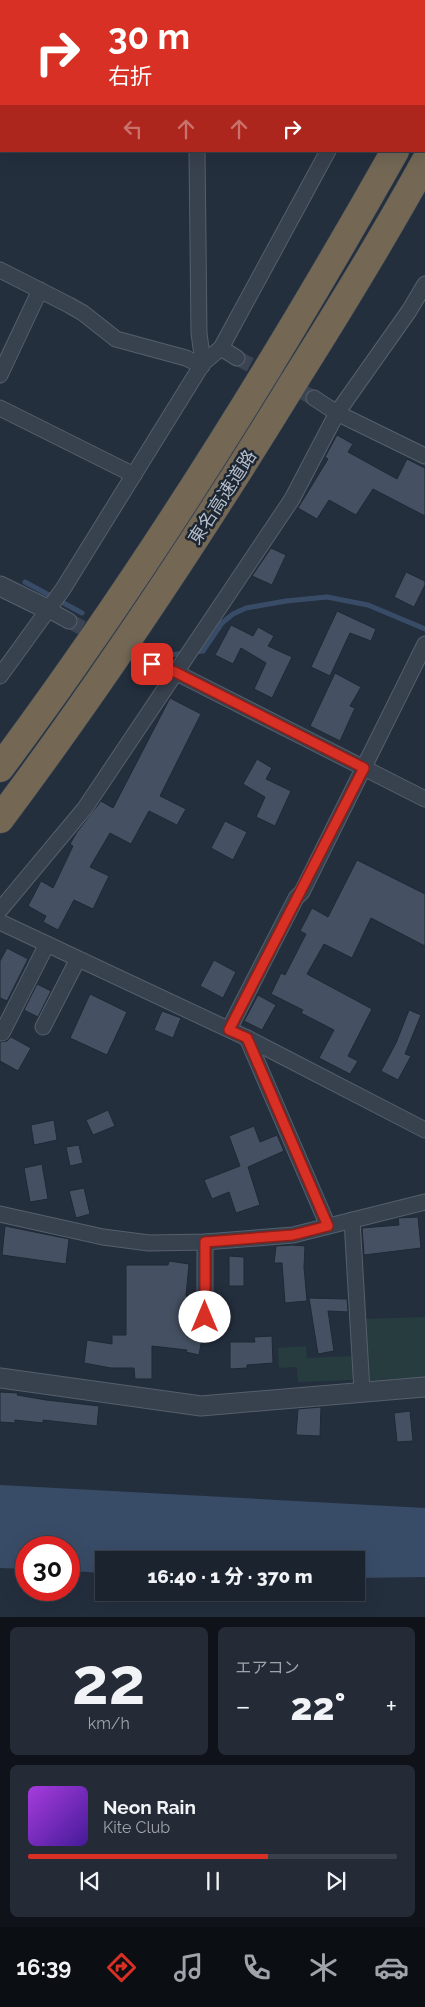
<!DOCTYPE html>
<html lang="ja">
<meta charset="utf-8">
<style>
:root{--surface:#1b232e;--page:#242b36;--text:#f1f3f6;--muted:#a0a4aa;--line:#39404a;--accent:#d93025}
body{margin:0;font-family:Raleway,"Noto Sans JP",sans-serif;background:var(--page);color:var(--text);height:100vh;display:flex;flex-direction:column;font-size:19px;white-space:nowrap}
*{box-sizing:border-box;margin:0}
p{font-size:16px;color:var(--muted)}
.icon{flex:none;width:28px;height:28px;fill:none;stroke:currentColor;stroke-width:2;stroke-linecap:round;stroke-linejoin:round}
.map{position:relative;height:1617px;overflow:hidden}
.panel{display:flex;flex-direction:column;gap:10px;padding:10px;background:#0f1319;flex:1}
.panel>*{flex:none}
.hud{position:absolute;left:0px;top:0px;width:425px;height:152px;box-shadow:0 5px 20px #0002,0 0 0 1px var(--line);background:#d93025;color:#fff;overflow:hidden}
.speed{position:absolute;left:15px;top:1536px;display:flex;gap:10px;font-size:25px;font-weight:700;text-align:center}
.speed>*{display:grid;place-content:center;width:65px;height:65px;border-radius:50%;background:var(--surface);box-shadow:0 5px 20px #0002,0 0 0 1px var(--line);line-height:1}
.speed .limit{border:8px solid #d22;background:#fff;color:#111}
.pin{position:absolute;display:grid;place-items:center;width:42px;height:42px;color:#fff;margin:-21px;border-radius:10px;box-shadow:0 2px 8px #0006}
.me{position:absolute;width:55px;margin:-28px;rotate:0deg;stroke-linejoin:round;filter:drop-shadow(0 0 4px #0008)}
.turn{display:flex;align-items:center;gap:18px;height:105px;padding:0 25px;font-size:22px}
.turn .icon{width:65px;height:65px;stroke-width:2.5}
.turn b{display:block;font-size:35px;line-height:42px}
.lanes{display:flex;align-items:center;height:48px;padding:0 25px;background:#0003;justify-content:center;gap:25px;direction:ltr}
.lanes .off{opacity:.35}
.big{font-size:38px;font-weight:800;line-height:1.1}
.panel .card{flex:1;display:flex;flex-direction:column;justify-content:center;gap:8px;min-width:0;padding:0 18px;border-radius:8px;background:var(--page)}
.panel .dial{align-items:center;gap:0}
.dial b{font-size:65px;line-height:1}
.song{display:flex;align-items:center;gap:15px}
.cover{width:60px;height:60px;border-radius:8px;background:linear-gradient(135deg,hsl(280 70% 55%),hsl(260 70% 35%))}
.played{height:5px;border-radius:2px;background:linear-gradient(90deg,var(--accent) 65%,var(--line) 65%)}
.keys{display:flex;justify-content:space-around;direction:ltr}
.heat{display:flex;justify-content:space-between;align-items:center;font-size:28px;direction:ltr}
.panel .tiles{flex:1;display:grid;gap:10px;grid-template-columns:1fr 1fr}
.card:last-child{grid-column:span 2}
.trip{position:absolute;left:95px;top:1551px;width:270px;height:50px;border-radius:0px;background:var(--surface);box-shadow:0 5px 20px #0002,0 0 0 1px var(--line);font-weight:800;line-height:50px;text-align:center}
.tabs{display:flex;height:80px;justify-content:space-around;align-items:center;background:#0b0e12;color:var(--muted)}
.tabs .icon{width:35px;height:35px}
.tabs .current{color:var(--accent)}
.tabs b{font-size:22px;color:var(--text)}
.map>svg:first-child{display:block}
.green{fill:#263c3f}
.water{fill:#394c67}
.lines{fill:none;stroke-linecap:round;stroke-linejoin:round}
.stream{stroke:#394c67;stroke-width:5}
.building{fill:#455162;stroke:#1f2835}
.minor-tunnel{stroke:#3a4453;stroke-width:15;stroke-dasharray:15 8;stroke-linecap:butt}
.trunk-tunnel{stroke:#3a4453;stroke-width:25;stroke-dasharray:25 12;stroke-linecap:butt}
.minor-casing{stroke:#565f6c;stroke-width:17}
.tertiary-casing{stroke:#565f6c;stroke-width:21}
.trunk-casing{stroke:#434c59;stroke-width:27}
.motorway-casing{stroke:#434c59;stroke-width:29}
.minor{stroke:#38414e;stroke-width:15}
.tertiary{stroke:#38414e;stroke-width:19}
.trunk{stroke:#656462;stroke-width:25}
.motorway{stroke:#746855;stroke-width:28}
.route-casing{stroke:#8d1f18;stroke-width:12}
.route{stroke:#d93025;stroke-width:9}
.labels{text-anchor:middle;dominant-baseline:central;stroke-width:5;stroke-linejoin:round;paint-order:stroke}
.street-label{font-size:18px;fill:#b4bcc9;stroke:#1d2633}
</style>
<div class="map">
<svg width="425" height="1617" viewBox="0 0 425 1617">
<rect width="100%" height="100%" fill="#242f3e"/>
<g class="green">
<path d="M425 1317V1378L367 1382 363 1319Z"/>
<path d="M306 1346 307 1358 354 1356V1375L352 1380 298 1382 297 1367 279 1368 278 1348Z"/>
</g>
<path class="water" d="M0 1485 425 1508V1577L356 1578V1560H104V1573L69 1571V1548H26V1569L0 1568Z"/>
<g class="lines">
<g class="stream">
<path d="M25 582 82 613"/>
<path d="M151 647 169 655 186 653"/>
<path d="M194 652 203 651 222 623 233 614 246 608 286 601 327 597 368 605 425 629"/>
</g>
</g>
<g class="building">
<path d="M337 435 353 444 348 452 397 479 407 459 425 468V516L373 489 356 515 329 500 317 519 298 508 328 459 325 457Z"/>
<path d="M271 548 286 555 272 585 252 576Z"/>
<path d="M406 572 425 581V585L414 607 394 597Z"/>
<path d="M337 611 376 629 371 641 350 633 330 676 311 667Z"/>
<path d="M231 625 253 636 258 627 274 636 268 646 292 657 272 698 254 689 266 663 241 648 233 664 215 655Z"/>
<path d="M335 673 361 687 350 706 355 708 340 741 310 726Z"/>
<path d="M170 698 201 714 160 796 186 809 177 825 149 811 131 844 110 833 90 867 109 876 93 909 74 900 58 930 43 922 46 916 28 906 41 881 53 888 73 846 70 844 77 832 101 801 113 808Z"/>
<path d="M257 759 272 768 266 779 291 791 275 826 256 817 265 797 243 784Z"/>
<path d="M225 821 247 832 233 860 211 848Z"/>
<path d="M357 860 425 894V946L371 918 352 958 324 944 307 974 372 1009 348 1056 358 1061 350 1074 319 1058 334 1030 301 1013 303 1010 271 994 281 973 285 975 306 934 300 931 312 908 328 917Z"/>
<path d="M7 948 28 959 7 1001 0 998V961Z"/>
<path d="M214 960 236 972 223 998 200 986Z"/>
<path d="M37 984 51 991 38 1017 24 1010Z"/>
<path d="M90 994 127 1012 107 1055 70 1038Z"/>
<path d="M258 995 276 1005 262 1030 244 1021Z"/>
<path d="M409 1010 421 1015 405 1054 411 1056 398 1080 381 1071 396 1043Z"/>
<path d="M162 1011 181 1018 173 1038 154 1030Z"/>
<path d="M11 1037 31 1048 18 1071 0 1061V1042L7 1041Z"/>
<path d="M108 1110 115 1126 93 1135 86 1120Z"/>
<path d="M54 1120 57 1140 34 1145 31 1125Z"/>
<path d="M254 1126 260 1142 277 1135 284 1151 248 1167 260 1205 236 1213 229 1192 212 1199 204 1180 240 1166 229 1136Z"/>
<path d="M79 1145 83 1163 70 1166 66 1147Z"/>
<path d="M42 1164 48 1199 30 1202 24 1168Z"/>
<path d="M84 1188 90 1214 76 1218 69 1191Z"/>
<path d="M418 1217 421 1248 364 1255 362 1228 399 1225 398 1218Z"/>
<path d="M5 1226 69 1239 66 1264 2 1255Z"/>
<path d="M292 1245 305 1246 304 1267 307 1301 285 1303 282 1263H274L276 1246Z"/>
<path d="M229 1256 244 1257V1286H229Z"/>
<path d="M169 1261 189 1264 186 1296H191L188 1326 204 1328 199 1355 186 1352 187 1350 152 1346V1379H135L134 1368H111L84 1363 87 1340 112 1344V1335H126V1265H168Z"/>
<path d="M309 1298 347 1299 348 1312 328 1311 334 1351 318 1354Z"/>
<path d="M272 1336 273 1363 247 1365V1368L230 1369V1342H255L254 1337Z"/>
<path d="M0 1392 18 1393 17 1395 46 1400 99 1406 97 1426 43 1420V1423L15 1420V1423L0 1422Z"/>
<path d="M321 1407 320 1436 296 1435 298 1409Z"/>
<path d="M410 1411 413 1441 397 1442 394 1413Z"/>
</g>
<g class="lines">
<g class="minor-tunnel">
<path d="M237 358 314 398"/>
<path d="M69 621 152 664"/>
</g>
<path class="trunk-tunnel" d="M424 118H425"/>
<g class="minor-casing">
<g id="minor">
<path d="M0 1H2"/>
<path d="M223 1V0"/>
<path d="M407 1V0"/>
<path d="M0 97H1"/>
<path d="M197 151 199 333 203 363"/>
<path d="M0 270 69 305 83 313 116 339 186 358 202 366"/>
<path d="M221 348 237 358"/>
<path d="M0 375 40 290"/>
<path d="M314 398 337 413 425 456"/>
<path d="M0 408 134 475"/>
<path d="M49 610 69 621"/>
<path d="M152 664 175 672 425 799"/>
<path d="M0 676 63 589 203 363 221 348 328 151"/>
<path d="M0 910 85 808 292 499 337 413 409 311 425 284"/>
<path d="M0 922 247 1038 425 1130"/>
<path d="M43 1027 78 959"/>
<path d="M229 1029 296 898 302 892 425 644"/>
<path d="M2 1033 47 944"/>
<path d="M247 1038 328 1226"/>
<path d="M0 1214 103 1237 149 1243 205 1242 293 1235 425 1202"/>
<path d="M352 1220 362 1391"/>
<path d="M205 1242V1317"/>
</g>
</g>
<g class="tertiary-casing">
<g id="tertiary">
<path d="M0 586 49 610"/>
<path d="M0 1378 201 1406 425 1387"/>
</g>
</g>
<g class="trunk-casing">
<g id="trunk">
<path d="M185 0 188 1"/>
<path d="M240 0 242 1"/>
</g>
</g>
<g class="motorway-casing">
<g id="motorway">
<path d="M424 100 425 97"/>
<path d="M0 768C146 572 275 364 395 151"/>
<path d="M0 819C107 676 205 527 298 375 342 305 385 235 425 162"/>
</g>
</g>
<use href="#minor" class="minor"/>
<use href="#tertiary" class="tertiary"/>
<use href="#trunk" class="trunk"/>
<use href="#motorway" class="motorway"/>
</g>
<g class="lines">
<g class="route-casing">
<path id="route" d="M152 664 175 672 364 768 229 1030 247 1038 328 1226 293 1235 205 1242V1317"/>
</g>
<use href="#route" class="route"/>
</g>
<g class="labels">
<g class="street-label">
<text transform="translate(222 497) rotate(-57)">東名高速道路</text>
</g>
</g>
</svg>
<div class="speed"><div class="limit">30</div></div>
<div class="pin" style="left:152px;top:664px;background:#d93025"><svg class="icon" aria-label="arrive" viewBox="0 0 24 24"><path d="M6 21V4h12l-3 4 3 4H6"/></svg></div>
<svg class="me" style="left:205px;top:1317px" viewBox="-20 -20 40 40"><circle r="19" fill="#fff"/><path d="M0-13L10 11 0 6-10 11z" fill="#d93025"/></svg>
<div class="trip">16:40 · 1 分 · 370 m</div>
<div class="hud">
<div class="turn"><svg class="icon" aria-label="right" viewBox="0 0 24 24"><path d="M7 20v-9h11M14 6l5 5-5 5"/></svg><div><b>30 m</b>右折</div></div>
<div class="lanes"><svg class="icon off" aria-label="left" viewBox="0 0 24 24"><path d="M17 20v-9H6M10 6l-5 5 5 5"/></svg><svg class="icon off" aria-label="ahead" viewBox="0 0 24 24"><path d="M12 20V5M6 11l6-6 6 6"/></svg><svg class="icon off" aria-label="ahead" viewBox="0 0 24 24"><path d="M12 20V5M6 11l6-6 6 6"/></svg><svg class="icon" aria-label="right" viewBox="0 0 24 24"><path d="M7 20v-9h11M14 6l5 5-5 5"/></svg></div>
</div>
</div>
<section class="panel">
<div class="tiles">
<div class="card dial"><b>22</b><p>km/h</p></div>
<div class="card"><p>エアコン</p>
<div class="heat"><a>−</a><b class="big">22°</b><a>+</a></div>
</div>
<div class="card">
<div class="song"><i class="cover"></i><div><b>Neon Rain</b><p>Kite Club</p></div></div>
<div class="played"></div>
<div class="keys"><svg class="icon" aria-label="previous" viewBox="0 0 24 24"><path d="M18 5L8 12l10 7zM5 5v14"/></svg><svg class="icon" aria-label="pause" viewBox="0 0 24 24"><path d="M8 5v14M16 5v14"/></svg><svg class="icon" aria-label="next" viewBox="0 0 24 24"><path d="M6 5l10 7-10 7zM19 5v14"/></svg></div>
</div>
</div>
</section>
<nav class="tabs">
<b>16:39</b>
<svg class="icon current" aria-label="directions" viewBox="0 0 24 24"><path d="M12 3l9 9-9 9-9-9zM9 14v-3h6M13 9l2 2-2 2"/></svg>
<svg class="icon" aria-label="music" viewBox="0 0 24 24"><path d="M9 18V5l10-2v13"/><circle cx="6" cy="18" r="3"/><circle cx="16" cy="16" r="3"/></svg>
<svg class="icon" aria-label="phone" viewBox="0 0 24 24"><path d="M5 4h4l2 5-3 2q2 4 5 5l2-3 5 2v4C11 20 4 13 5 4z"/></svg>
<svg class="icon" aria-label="climate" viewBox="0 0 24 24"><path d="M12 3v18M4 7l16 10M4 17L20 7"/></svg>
<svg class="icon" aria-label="car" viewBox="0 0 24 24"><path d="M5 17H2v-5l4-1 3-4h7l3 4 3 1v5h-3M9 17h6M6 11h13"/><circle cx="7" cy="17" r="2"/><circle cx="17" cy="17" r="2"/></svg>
</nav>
